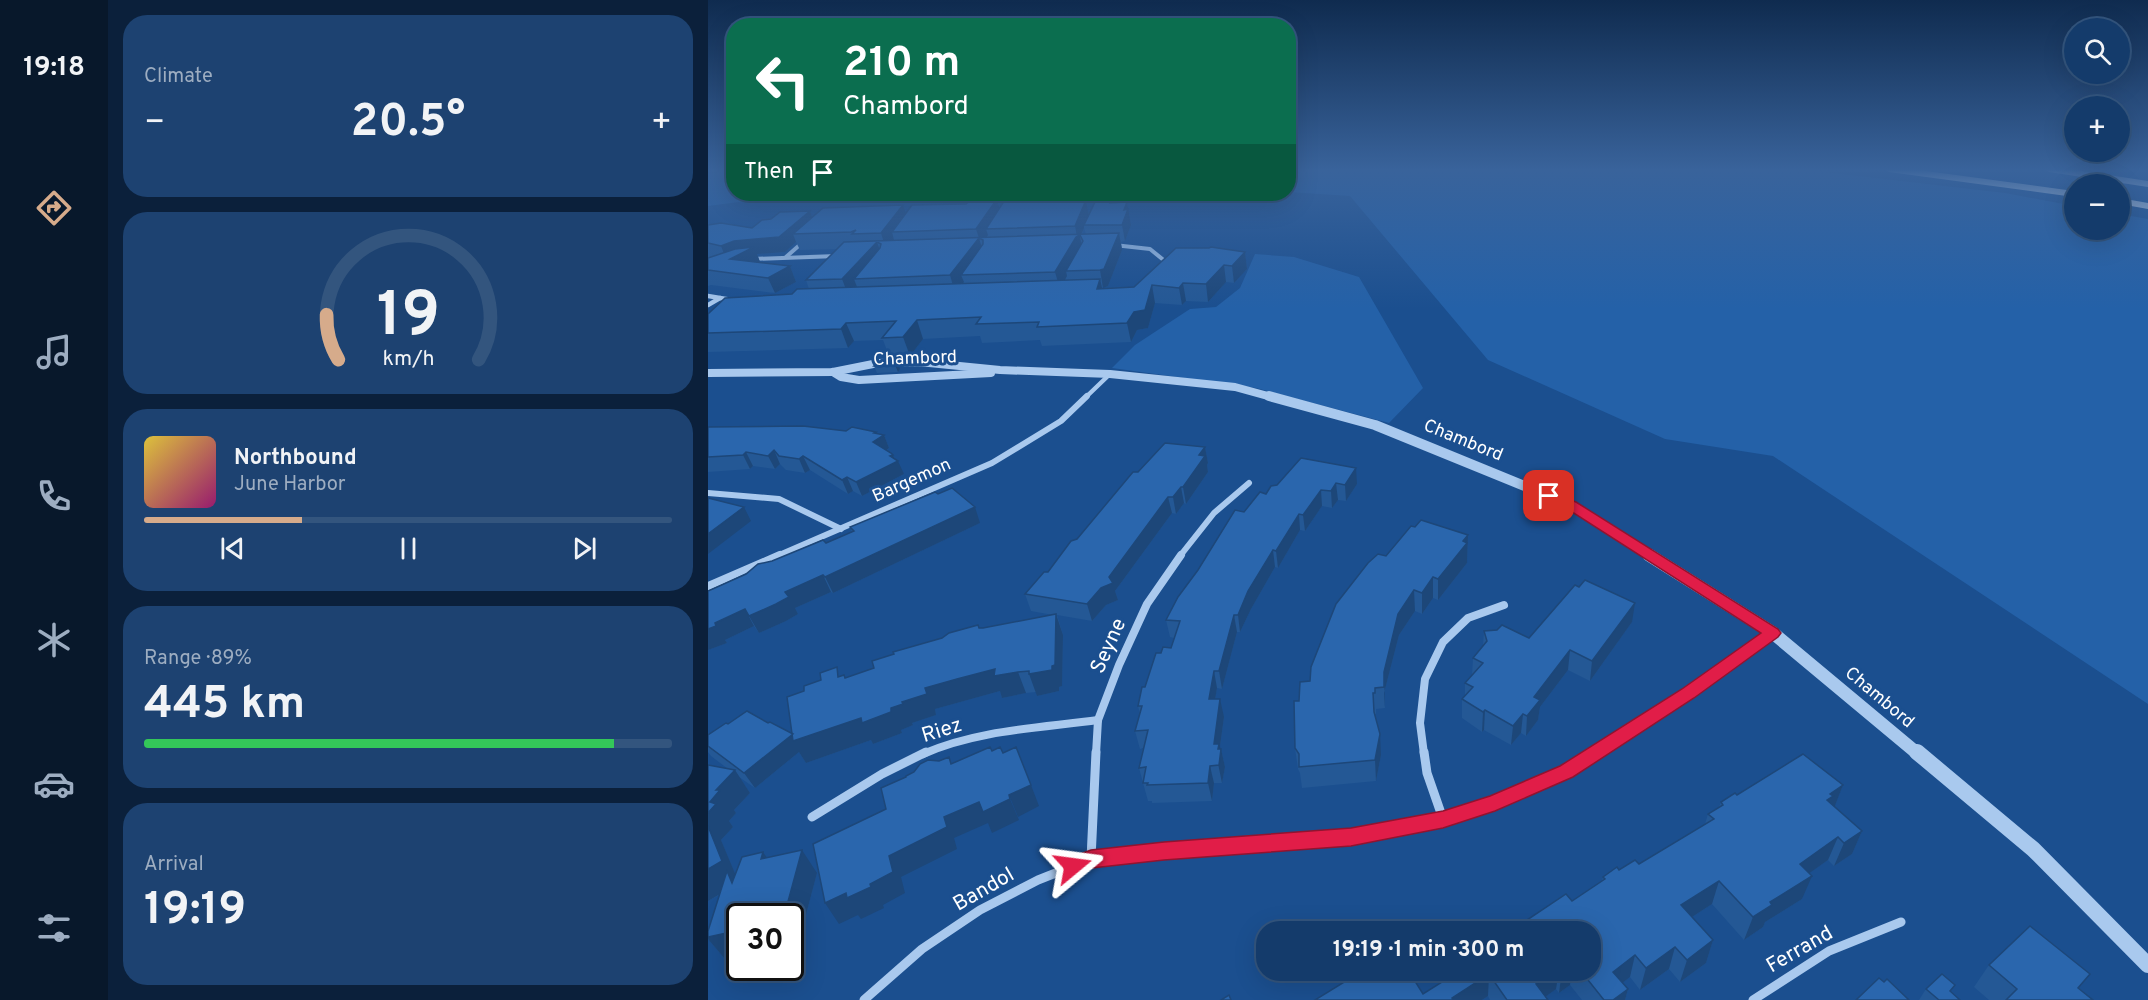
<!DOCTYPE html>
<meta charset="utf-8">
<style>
:root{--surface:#143b6b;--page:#1d4271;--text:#f1f3f6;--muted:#9dadc1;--line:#33557e;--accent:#d6ab8b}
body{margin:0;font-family:Overpass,sans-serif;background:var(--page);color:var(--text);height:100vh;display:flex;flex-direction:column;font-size:22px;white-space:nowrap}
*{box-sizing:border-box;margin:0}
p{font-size:20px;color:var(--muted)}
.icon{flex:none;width:33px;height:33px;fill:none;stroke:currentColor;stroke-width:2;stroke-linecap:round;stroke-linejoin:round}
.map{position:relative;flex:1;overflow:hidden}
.details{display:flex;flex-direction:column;gap:15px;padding:15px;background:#0b203b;width:600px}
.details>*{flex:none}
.guide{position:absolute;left:18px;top:18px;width:570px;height:183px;border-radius:24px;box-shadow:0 6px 24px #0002,0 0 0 2px var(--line);background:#0b6e4f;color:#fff;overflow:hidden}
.tools{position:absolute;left:1356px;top:18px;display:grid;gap:12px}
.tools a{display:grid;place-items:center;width:66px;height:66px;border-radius:50%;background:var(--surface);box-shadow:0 6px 24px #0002,0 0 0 2px var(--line);font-size:30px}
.speed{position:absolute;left:18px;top:903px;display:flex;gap:12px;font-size:30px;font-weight:700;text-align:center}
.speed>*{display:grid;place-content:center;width:78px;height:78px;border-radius:50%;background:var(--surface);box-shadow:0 6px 24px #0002,0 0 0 2px var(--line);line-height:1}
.speed .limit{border:3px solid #111;border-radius:9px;background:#fff;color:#111}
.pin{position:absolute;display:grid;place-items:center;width:51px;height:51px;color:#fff;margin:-26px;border-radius:12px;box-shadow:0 3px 9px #0006}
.me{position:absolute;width:66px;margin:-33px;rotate:74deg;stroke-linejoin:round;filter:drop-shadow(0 0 4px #0008)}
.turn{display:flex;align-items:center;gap:21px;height:126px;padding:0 18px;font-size:27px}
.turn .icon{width:78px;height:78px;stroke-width:2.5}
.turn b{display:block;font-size:42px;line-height:51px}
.then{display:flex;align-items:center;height:57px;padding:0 18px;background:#0003;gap:12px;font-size:22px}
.big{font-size:45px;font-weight:700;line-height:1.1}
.details .widget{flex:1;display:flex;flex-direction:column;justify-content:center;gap:9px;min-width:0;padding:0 21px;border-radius:24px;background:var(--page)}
.details .dial{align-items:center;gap:0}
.dial svg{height:156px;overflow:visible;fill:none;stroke:var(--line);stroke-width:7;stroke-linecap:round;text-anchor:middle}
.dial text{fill:var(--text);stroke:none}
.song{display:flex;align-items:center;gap:18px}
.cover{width:72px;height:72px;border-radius:9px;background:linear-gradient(135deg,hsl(50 70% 55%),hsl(320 70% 35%))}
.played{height:6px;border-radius:3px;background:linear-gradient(90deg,var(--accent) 30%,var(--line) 30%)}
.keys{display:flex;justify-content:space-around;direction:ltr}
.heat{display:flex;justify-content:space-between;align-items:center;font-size:33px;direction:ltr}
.charge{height:9px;border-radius:4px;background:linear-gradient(90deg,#34c759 89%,var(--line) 0)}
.trip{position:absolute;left:548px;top:921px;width:345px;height:60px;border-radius:24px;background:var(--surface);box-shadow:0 6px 24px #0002,0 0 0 2px var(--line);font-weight:700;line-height:60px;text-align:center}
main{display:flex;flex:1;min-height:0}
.menu{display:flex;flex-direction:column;width:108px;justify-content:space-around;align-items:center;background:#08182b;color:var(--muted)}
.menu .icon{width:42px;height:42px}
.menu .active{color:var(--accent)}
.menu b{font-size:27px;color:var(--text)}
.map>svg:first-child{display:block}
.green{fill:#2461a8}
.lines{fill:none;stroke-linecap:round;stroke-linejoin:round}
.minor-far4{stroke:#a9c9ee;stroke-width:4}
.minor-far3{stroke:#a9c9ee;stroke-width:4.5}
.minor-far2{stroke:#a9c9ee;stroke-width:6}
.minor-far1{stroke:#a9c9ee;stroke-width:8}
.minor{stroke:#a9c9ee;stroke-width:9}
.tertiary-far3{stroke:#a9c9ee;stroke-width:8}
.tertiary-far2{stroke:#a9c9ee;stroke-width:10}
.tertiary-far1{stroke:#a9c9ee;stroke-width:13}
.tertiary{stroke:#a9c9ee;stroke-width:16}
.motorway{fill:#fff;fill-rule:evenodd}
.wall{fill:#245895;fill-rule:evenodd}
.shaded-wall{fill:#1d4779}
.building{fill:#2a66ad;stroke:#1d4779;stroke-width:1.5}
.route{fill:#e11d48;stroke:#92132f;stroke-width:1.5}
.labels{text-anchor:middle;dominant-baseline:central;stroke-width:6;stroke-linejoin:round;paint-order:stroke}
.street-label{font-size:18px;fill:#fff;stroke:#1b4f8f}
.near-street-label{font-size:21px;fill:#fff;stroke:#1b4f8f}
</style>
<main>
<nav class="menu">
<b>19:18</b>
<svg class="icon active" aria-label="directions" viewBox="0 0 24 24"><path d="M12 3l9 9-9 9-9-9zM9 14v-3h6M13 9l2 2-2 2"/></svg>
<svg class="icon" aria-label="music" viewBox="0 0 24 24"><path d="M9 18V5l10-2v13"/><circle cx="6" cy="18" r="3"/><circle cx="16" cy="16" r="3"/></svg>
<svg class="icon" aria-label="phone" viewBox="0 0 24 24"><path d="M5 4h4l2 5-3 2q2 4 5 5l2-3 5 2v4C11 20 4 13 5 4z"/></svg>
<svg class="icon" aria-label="climate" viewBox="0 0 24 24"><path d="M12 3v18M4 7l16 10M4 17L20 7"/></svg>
<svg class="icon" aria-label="car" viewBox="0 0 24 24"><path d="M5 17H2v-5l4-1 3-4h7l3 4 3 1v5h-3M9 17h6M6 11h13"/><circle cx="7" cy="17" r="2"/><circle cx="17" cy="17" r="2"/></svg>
<svg class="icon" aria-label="filters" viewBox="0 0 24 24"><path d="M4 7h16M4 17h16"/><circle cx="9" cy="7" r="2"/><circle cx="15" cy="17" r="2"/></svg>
</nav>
<section class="details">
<div class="widget"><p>Climate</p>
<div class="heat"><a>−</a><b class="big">20.5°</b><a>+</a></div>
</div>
<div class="widget dial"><svg viewBox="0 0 100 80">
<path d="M14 69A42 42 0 1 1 86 69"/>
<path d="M14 69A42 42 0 0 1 8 46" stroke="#d6ab8b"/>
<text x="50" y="56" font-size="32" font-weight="700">19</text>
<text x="50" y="72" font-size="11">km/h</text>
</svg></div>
<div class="widget">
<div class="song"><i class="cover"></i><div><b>Northbound</b><p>June Harbor</p></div></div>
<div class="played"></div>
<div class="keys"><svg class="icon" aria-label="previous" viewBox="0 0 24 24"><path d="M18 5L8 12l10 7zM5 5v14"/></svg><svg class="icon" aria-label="pause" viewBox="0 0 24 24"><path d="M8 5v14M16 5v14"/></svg><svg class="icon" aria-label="next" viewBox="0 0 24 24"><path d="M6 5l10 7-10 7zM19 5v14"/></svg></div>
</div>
<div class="widget"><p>Range · 89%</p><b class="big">445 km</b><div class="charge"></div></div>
<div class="widget"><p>Arrival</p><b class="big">19:19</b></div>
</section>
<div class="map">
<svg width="1440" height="1000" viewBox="0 0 1440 1000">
<rect width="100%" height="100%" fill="#1b4f8f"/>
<g class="green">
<path d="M25 169 26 194 85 195 0 206V174Z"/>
<path d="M580 169H1090L1297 193 1366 206V230H1412V214L1440 219V704L1065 456 957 439 780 360 642 196 581 192Z"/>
<path d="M547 254 586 257 651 277 715 388 681 423 548 388 404 368 427 345 482 309 508 307 532 288Z"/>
</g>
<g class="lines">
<g class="minor-far4">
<path d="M406 245 442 249 458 262 454 265"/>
<path d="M78 257 95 242"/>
<path d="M44 259 129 256"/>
</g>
<g class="minor-far3">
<path d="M0 296 24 300"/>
<path d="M0 305 12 298"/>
<path d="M377 398 402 374"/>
</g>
<g class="minor-far2">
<path d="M0 493 71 499 133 529"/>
<path d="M69 556 284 463 353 421 379 396"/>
<path d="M472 556 506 513 541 483"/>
</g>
<g class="minor-far1">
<path d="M0 586 72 555"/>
<path d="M215 754C269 730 332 728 390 720"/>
<path d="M388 754 390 720 411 665 439 604 473 555"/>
<path d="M716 754 712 723 717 679 735 642 760 618 796 605"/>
<path d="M886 754 980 693 1064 633"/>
</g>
<g class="minor">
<path d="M716 752 719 773 735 819"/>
<path d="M104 817 174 774 218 752"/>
<path d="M383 859 388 752"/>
<path d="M156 1000 214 949 272 910 330 880 383 859 536 844 643 837 735 819 787 802 859 771 888 752"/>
<path d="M1045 1000 1121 951 1193 922"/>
</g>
<g class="tertiary-far3">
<path d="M125 372 133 377 151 380 283 373"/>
<path d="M0 373 125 372 170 363 211 362 292 370 402 374 527 387 567 398"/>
</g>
<path class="tertiary-far2" d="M561 396 667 425 863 505 944 556"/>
<path class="tertiary-far1" d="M941 555 1065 633 1210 754"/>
<path class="tertiary" d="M1209 752 1325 849 1440 965"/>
<g class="motorway">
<path d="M1176 169H1203L1366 191V197L1181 172Z"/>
<path d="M1336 169H1361L1440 181V187L1341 172Z"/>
<path d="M1412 198 1440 203V209L1412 204Z"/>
</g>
</g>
<g class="wall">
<path d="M332 197V201L378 200 381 214 405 203 419 202 423 225 417 241 413 242 414 250 400 286 394 288 426 287 537 252 539 269 526 283 518 282 500 302 478 301 474 305 447 303 440 328 429 330 423 342 334 346 332 340 274 343 272 336 215 339 202 356H181L175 340 146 341 140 348 0 352V314L84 294 101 289 98 280 129 249 92 250 88 242 77 252 49 254 52 262 51 263 82 266 88 282 67 293 3 285 0 286V225L44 228 63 219 102 211 104 217 198 213 289 199 292 208ZM376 228 378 234H374Z"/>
<path d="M190 362 192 369 190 372 169 373 166 366Z"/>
<path d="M0 427 168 432V433L176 435 181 448 179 450 185 455 196 474 154 496 145 491 140 494 102 470 97 473 78 470 72 464 67 469 45 466 42 469 0 472Z"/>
<path d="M497 447 500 463 499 465 500 472 478 504 476 503 468 514 464 513 407 591 410 600 398 605 384 621 349 615 355 635 354 686 351 687V691L329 696 328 692 318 693 294 698 292 691 227 709 228 715 204 723 205 725 193 730 194 733 165 744 163 740 98 763 91 752 47 788 31 777 42 793 26 810 28 813 21 821 25 827 13 840 27 874 58 858 109 873 95 926 98 931 92 956 26 957 17 959 0 939V931L11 895 0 901V765L20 769 3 756 0 752V735L20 724 60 723 84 734 96 691 133 676 138 677 166 668 271 628H275L345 615 323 611 317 594 340 572 369 539 430 472Z"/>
<path d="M593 458 649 484 638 501 630 500 624 508 614 506 597 531 592 530 570 568 567 567 543 609 532 632H529L514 689 509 688 507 699 516 717 512 746V749H513L517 767 514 783H506L504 801 444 803V801H440L431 768 435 748 432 749 427 731 432 714 430 706 437 687 453 653 463 648 466 638 462 637 458 620 536 512 569 485Z"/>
<path d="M230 494 272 523 125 593 123 592 87 608 90 614 78 621 51 633 46 626 17 640 19 643 0 650V591L64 561 118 543 144 532 142 527Z"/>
<path d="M707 527 760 535 759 563 730 600 725 598 714 614 707 611 691 635 676 693 677 708 668 709V714H666L673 755 668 781 594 788 592 773 590 769 587 748 591 701 602 681Z"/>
<path d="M924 622 882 681 860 670 832 707 830 720 818 736 813 733 803 745 776 730 774 732 754 718V699L757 696V683L764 675 765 658 775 646 776 631 821 638Z"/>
<path d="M1135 785 1126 807 1154 831 1144 854 1126 866 1120 860 1101 873 1094 899 1057 922 1055 927 1036 940 1004 904 984 917 1005 940 998 963 972 982 961 969 932 990 922 977 914 983 920 989 917 1000H874L862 985 851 993 848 989 838 996 840 1000H782L780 996 774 1000H607L635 983V976L715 994 731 984 723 970H882L864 901 894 881 895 877 911 870 931 864 997 824 1000 814 1011 807 1013 802 1029 795Z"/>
<path d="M1281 965 1371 988 1385 1000H1281L1266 987Z"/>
<path d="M1218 989 1252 1000H1211Z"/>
</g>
<g class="shaded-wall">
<path d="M289 199 293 214 278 229 280 235 275 242V240L271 238 276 255 253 275 256 282 247 293 242 275 271 238 268 229Z"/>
<path d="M378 200 381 216 376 225V228L372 237 375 252 358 271 359 276 352 289 347 272 368 237H369L367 226Z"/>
<path d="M419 202 423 225 417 241 414 225 416 210Z"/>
<path d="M195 205 200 221 184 232 186 240 178 249 173 233Z"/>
<path d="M102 211 107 225 85 234 88 242 77 252 49 254 52 262 29 274 19 261 13 246Z"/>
<path d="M411 233 414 250 400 286 395 288 392 270Z"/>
<path d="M169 242 175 259 146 279 149 287 141 297 134 279Z"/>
<path d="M537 252 539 269 526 283 524 266Z"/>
<path d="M516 265 518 282 500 302 498 284Z"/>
<path d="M82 266 88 282 67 293 60 278Z"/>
<path d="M392 279 396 296 389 289Z"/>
<path d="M475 283 478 301 474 305 471 288Z"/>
<path d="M444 285 447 303 440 328 429 330 423 342 419 323 426 312Z"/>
<path d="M209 320 215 339 202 356 195 337Z"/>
<path d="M138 323 146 341 140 348 133 329Z"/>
<path d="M190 362 192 369 190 372 187 365Z"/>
<path d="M168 432 171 439 176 435 181 448 171 456 165 442 166 433Z"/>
<path d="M497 447 500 463 499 465 500 472 478 504 475 487 491 455Z"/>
<path d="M66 450 72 464 67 469 60 456Z"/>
<path d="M38 452 45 466 42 469 35 455Z"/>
<path d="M185 455 188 462 190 461 196 474 154 496 148 482Z"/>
<path d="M95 456 102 470 97 473 91 459Z"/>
<path d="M648 468 649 484 638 501 637 485Z"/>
<path d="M139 477 145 491 140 494 134 480Z"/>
<path d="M628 483 630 500 624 508 623 491Z"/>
<path d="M473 487 476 503 468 514 465 497Z"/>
<path d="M613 490 614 506 597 531 595 515Z"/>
<path d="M460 497 464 513 407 591 410 600 398 605 384 621 379 604 401 577Z"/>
<path d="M36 507 43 521 0 554V534Z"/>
<path d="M267 507 272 523 125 593 117 577Z"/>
<path d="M591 514 592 530 570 568 568 551Z"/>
<path d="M760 535 759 563 730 600V579Z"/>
<path d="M565 550 567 567 543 609 532 632 530 615 540 591Z"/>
<path d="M115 575 123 592 87 608 90 614 78 621 51 633 41 616 77 592Z"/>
<path d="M725 577V598L714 614V593Z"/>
<path d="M706 590 707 611 691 635 676 693 677 708 676 672 690 614Z"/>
<path d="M927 603 924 622 882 681 884 661Z"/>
<path d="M37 609 46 626 17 640 19 643 0 650V629L7 623Z"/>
<path d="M348 614 355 635 354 686 351 687V691L329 696 321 674Z"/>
<path d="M526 615 529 632 514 689 511 671Z"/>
<path d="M862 650 860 670 832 707 830 720 818 736 819 716 826 697Z"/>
<path d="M287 669 310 672 318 693 294 698 292 691 227 709 228 715 204 723 205 725 193 730 194 733 165 744 163 740 98 763 91 752 47 788 36 773 85 734 153 718 183 708 217 688Z"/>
<path d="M506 671 509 688 504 717 501 699Z"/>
<path d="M512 699 516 717 512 746 513 752V749L517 767 514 783 506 744Z"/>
<path d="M777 710 776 730 774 732 775 712Z"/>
<path d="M815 714 813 733 803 745 805 726Z"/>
<path d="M672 734 673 755 668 781 667 760Z"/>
<path d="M502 766 506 783 504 801 500 783Z"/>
<path d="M27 770 42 793 26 810 28 813 21 821 25 827 13 840 31 883 0 901V813L2 802 8 790Z"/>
<path d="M323 785 331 806 310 817 301 795Z"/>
<path d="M1135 785 1126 808 1119 800 1122 794Z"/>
<path d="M302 799 311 820 284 833 280 823 246 838 249 849 193 877 197 893 175 905 176 908 153 919 150 915 131 924 117 903 138 893 162 884 181 856 236 817 271 802Z"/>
<path d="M1154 831 1144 854 1126 866 1136 843Z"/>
<path d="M1130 837 1120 860 1083 886 1092 864Z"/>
<path d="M94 850 109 873 95 926 98 931 92 956 82 959V916H80L78 909Z"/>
<path d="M55 852 71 875 53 859Z"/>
<path d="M1104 876 1094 899 1057 922 1055 927 1036 940 1045 917 1062 902Z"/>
<path d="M1011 881 1004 904 967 928 973 905Z"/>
<path d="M23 932 32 943V964L26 957 17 959 0 939V937Z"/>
<path d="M1005 940 998 963 972 982 979 960Z"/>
<path d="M967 947 961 969 932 990 938 968Z"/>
<path d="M927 955 922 977 900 994 905 972Z"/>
<path d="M846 970H851L848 989 833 1000 828 984Z"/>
<path d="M864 970 862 985 851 993 854 971Z"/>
<path d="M781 974 780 996 774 1000H744V998Z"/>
<path d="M920 989 917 1000H905Z"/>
</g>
<g class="building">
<path d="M332 197 328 201 378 200 367 226 278 229 298 198Z"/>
<path d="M289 199 268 229 184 232 204 205 258 204 263 200Z"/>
<path d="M404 199 402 203 419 202 416 210 420 209 414 225H376L388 200Z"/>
<path d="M195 205 173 233 144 234 148 230 143 232 85 234 115 208Z"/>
<path d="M102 211 71 237 26 241 13 246 0 243V225L13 223 44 228 54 220 63 219 72 212Z"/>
<path d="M411 233 396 269 392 270 358 271 375 241 372 235 368 237 347 272 253 275 275 244V240L271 238 242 275 146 279 172 248 173 244 169 242 134 279 98 280 136 242Z"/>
<path d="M46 247 22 259 82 266 60 278 0 270V258L27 249Z"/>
<path d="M503 247 537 252 524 266 516 265 498 284 475 283 471 288 444 285 437 310 426 312 419 323 329 327 331 322 268 324 273 317 209 320 195 337 174 338 188 321 138 323 133 329 0 333V314L17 298 84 294 89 289 392 279 389 289 426 287 468 248H501Z"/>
<path d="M190 362 187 365 166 366 169 363Z"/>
<path d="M95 426 138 431 144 427 168 432 166 433 176 435 165 442 183 453 185 455 182 456 190 461 148 482 139 477 134 480 95 456 91 459 71 456 66 450 60 456 38 452 35 455 0 457V427Z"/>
<path d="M457 443 497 447 491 455 497 456 475 487H473L465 497H460L401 577 405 583 393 588 379 604 317 594 336 572H340L363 541 369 539 425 472H430Z"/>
<path d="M593 458 648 468 637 485 628 483 623 491 613 490 595 515 591 514 568 551 565 550 540 591 530 615H526L511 671H506L501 699H512L506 744H511L510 749H513L511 765 502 766 500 783 439 785 440 783H435L438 767 431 768 440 730 427 731 434 706H430L434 687H437L448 653H453L455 647 463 648 472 621 458 620 470 597 490 570 527 510 536 512 552 492 558 494 563 486 569 485Z"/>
<path d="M244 488 267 507 117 577 115 575 77 592 81 597 68 604 41 616 37 609 7 623 8 626 0 629V591L38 574 50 564 64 561 115 540 118 543 146 531 142 527 227 492 230 494Z"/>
<path d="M0 498 36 507 0 534Z"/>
<path d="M713 520 760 535 755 541 759 543 730 579 725 577 714 593 706 590 690 614 676 672V687L667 688V693H665L666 712 672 734 667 760 591 767V754L587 748 586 701H591L592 682 602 681 603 667 628 604 660 563 670 554 678 556 703 526 707 527Z"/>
<path d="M877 580 927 603 884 661 862 650 826 697 832 700 819 716 815 714 805 726 777 710 775 712 754 699 765 687 757 683 775 663 765 658 779 641 776 631 789 630 794 625 821 638 867 585 871 587Z"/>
<path d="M348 614 347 665 344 666V670L321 674V671L310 672 286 676 287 669 249 679 217 688 219 694 194 702 195 704 183 708V712L154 723 153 718 85 741 79 697 96 691V686L113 680 112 673 129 667 130 677 136 675 137 678 166 668 164 661 186 654 185 652 234 638 241 633 270 625 271 628H275Z"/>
<path d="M39 711 60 723 62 722 85 734 36 773 0 746V735L18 723 20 724Z"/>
<path d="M282 747 284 751 292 747 295 753 308 747 323 785 301 795 302 799 275 812 271 802 236 817 239 827 181 856 185 872 162 884 163 887 139 898 138 893 117 903 105 844 178 809 173 788 198 777V776L206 772 212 764 220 760 231 761 241 757 243 764Z"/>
<path d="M1095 754 1135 785 1122 794 1125 796 1119 800 1154 831 1136 843 1130 837 1092 864 1104 876 1062 902 1064 905 1045 917 1011 881 973 905 1005 940 979 960 967 947 938 968 927 955 905 972 920 989 905 1000H896L872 970H882V932H801L858 894 864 901 897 879 895 877 909 867 911 870 927 860 931 864 1006 819 1000 814 1015 805 1013 802 1027 793 1029 795Z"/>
<path d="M0 765 27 770 8 790H12L2 802 8 804 0 813Z"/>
<path d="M0 826 14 861 0 869Z"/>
<path d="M94 850 78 909 82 908 80 916H32V944L18 947 23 932 0 937V931L19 871 24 883 34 857 55 852 53 859Z"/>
<path d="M1322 926 1382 974 1370 988 1385 1000H1298L1309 989 1281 965Z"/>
<path d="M788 928 791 932H782Z"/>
<path d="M644 970H700L715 994 742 977 738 970H846L828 984 840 1000H799L781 974 744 998 745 1000H607L638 981 635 976Z"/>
<path d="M1234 974 1247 985 1242 991 1252 1000H1231L1218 989Z"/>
<path d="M1171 978 1176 982 1179 979 1201 1000H1148Z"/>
<path d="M521 995 523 1000H513Z"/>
</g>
<linearGradient id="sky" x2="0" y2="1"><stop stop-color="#0f2b4f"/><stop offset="0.55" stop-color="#39639b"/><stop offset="1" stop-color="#39639b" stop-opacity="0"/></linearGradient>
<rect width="1440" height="309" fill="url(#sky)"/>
<path class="route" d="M841 492 868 502 1070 629 1073 633 1070 637 986 698 865 777 787 811 735 828 643 846 456 860 384 868 365 875 358 872 355 866 358 859 383 850 456 842 643 828 735 811 782 796 852 766 974 689 1053 633 858 508 837 499 835 496 837 493Z"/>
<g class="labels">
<g class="street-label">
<text transform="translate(207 359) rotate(-2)">Chambord</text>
<text transform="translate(755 441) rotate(22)">Chambord</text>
<text transform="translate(204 481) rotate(-24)">Bargemon</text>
<text transform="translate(1171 698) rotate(40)">Chambord</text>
</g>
<g class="near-street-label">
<text transform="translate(401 646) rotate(-66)">Seyne</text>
<text transform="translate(234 731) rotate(-17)">Riez</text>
<text transform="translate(276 890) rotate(-30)">Bandol</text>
<text transform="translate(1092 950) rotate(-30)">Ferrand</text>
</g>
</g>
</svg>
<div class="tools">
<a><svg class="icon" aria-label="search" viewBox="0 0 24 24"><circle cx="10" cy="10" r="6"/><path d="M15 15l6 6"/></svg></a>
<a>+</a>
<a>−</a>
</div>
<div class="speed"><div class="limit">30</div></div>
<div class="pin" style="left:841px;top:496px;background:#d93025"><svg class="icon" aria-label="arrive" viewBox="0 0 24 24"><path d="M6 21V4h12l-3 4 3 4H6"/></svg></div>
<svg class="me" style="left:365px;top:866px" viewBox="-20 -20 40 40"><path d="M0-17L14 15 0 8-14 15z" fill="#e11d48" stroke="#fff" stroke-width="4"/></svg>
<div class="trip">19:19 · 1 min · 300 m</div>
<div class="guide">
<div class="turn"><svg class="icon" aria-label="left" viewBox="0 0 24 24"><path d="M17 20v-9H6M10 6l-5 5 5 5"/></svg><div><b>210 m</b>Chambord</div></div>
<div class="then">Then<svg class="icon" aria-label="arrive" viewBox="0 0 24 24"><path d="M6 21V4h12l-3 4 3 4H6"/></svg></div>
</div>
</div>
</main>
